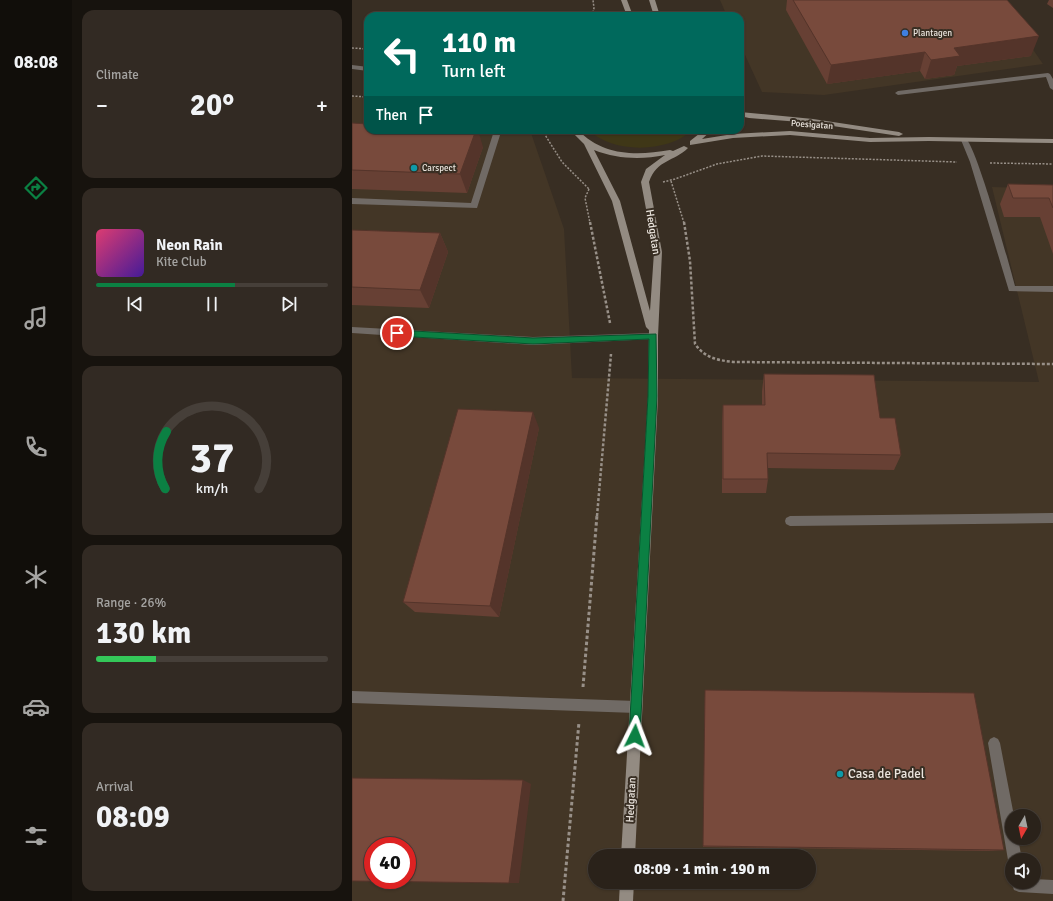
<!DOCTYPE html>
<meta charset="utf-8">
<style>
:root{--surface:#2a221a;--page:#322a23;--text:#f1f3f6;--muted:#a5a4a2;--line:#463f39;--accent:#0b8043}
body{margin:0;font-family:Signika,sans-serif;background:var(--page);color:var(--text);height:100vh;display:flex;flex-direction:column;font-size:15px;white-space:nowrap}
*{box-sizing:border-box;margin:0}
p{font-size:13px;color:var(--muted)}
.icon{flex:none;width:22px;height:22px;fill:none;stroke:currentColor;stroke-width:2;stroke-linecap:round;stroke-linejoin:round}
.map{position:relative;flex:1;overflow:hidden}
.panel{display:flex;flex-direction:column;gap:10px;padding:10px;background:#17130e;width:280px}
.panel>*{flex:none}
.guide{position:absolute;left:12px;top:12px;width:380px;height:122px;border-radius:12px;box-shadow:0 1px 3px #0004,0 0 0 1px var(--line);background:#00695c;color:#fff;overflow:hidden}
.needle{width:26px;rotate:189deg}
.fabs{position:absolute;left:653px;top:809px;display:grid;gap:8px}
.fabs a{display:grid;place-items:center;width:36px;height:36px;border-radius:50%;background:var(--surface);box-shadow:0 1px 3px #0004,0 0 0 1px var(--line);font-size:20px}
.speed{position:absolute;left:12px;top:837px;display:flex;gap:8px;font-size:20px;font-weight:700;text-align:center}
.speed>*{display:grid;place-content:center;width:52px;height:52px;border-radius:50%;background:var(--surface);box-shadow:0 1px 3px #0004,0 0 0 1px var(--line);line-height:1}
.speed .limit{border:6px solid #d22;background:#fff;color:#111}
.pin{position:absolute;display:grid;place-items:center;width:34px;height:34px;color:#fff;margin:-17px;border:2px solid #fff;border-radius:50%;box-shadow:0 1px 4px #0007}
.me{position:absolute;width:44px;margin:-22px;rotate:3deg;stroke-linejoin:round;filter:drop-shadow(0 0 3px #0008)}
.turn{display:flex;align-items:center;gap:14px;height:84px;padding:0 12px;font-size:18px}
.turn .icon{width:52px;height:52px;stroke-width:2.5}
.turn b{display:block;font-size:28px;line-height:34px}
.then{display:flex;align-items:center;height:38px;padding:0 12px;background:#0003;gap:8px;font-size:15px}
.big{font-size:30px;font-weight:700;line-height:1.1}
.panel .tile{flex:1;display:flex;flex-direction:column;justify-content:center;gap:6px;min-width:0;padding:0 14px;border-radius:12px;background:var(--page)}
.panel .dial{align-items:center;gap:0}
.dial svg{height:104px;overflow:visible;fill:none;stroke:var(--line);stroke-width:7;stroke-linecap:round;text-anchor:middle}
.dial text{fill:var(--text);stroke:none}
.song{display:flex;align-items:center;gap:12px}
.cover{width:48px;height:48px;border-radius:6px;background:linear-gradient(135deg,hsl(340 70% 55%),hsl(260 70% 35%))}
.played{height:4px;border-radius:2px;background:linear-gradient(90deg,var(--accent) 60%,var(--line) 60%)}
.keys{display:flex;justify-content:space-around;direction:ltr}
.heat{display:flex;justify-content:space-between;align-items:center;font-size:22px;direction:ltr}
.charge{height:6px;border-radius:3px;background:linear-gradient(90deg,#34c759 26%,var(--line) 0)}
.trip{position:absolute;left:236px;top:849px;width:228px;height:40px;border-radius:20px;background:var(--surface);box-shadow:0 1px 3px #0004,0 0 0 1px var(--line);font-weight:700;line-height:40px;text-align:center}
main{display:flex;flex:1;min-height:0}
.tab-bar{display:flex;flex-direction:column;width:72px;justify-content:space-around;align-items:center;background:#110e0a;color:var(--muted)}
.tab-bar .icon{width:28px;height:28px}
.tab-bar .active{color:var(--accent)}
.tab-bar b{font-size:18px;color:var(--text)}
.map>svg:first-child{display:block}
.built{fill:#433626;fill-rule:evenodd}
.sand{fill:#3f3717}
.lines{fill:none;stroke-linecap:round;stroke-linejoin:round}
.path-far2{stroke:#989088;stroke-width:1.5;stroke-dasharray:2 1.5;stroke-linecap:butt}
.path-far1{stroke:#989088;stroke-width:2.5;stroke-dasharray:3 2;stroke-linecap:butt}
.path{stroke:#989088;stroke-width:3;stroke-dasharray:3.5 2.5;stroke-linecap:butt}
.lane{fill:#706a65;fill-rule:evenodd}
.street{fill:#706a65;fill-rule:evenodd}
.secondary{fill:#938b82;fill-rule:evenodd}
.wall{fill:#674034}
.shaded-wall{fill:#54342a}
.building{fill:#784a3c;stroke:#54342a;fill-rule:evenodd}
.route{fill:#0b8043;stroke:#07532c}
.shop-dot{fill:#3f7fe0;stroke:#382e23;stroke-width:1.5}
.culture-dot{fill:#0f9aa8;stroke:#382e23;stroke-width:1.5}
.labels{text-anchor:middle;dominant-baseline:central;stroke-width:4;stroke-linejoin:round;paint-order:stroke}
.far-poi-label{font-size:9px;fill:#ebe5de;stroke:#382e23;text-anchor:start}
.far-street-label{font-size:9px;fill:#ebe5de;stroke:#382e23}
.street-label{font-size:11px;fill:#ebe5de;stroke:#382e23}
.near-poi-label{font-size:13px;fill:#ebe5de;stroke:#382e23;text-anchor:start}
</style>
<main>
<nav class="tab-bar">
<b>08:08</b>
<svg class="icon active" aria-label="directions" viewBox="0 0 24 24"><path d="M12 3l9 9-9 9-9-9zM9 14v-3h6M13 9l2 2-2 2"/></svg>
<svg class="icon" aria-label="music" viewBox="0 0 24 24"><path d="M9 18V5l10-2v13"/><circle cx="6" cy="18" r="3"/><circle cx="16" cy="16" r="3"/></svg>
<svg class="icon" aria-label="phone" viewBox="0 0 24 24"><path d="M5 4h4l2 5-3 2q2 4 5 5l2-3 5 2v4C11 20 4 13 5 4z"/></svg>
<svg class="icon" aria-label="climate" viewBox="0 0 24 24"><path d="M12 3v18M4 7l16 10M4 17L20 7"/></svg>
<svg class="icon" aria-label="car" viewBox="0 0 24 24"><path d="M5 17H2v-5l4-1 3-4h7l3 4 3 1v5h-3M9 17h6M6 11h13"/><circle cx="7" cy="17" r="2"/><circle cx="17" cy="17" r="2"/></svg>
<svg class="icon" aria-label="filters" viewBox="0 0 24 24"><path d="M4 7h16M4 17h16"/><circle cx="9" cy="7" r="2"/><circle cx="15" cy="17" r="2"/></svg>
</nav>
<section class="panel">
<div class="tile"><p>Climate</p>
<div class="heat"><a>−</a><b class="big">20°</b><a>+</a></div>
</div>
<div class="tile">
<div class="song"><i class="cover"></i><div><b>Neon Rain</b><p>Kite Club</p></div></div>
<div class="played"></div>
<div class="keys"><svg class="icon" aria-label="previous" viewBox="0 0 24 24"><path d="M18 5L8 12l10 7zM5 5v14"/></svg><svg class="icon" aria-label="pause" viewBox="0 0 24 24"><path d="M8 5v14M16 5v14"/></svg><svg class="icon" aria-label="next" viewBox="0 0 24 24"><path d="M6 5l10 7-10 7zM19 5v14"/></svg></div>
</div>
<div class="tile dial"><svg viewBox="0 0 100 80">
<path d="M14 69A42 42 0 1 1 86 69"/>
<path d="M14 69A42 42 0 0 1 15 25" stroke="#0b8043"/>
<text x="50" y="56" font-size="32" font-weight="700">37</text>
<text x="50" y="72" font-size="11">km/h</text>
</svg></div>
<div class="tile"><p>Range · 26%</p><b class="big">130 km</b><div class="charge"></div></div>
<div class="tile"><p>Arrival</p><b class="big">08:09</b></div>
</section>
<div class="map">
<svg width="701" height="901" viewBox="0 0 701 901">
<rect width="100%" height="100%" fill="#382e23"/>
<g class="built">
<path d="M368 0H647L691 64 472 95 410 92 388 44V16H375Z"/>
<path d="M0 96 16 98V130H178L212 229 220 378 687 382 640 187 701 189V901H0ZM660 816H682V838H660ZM21 846H55V880H21ZM243 856H457V882H243ZM660 860H682V882H660Z"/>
</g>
<path class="sand" d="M237 130H340C317 153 260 154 237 130Z"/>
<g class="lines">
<g class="path-far2">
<path d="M240 16 242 8 241 0"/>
<path d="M0 48 16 49"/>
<path d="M0 96 16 97"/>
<path d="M190 130 210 162 237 189"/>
<path d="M638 163 701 164"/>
<path d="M319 181 332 223"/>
<path d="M311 182 323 179 365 164 410 156 605 162"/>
<path d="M237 189 233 198 238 223"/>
</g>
<g class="path-far1">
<path d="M238 222 258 323"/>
<path d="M332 222 338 261 343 344C353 358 365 360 381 362L701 364"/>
<path d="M245 516 259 354"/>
</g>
<g class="path">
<path d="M231 687 245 515"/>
<path d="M211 901 227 722"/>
</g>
<g class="lane">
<path d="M696 73 698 74 701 79V90L698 88 694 77 546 95 543 93 546 91Z"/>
<path d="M98 130H146L149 132 125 208 0 204V198L119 203 141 134 102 132Z"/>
<path d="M610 138H613C623 141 658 267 663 286H701V292L657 291 618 162 609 140Z"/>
<path d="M0 327 181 337 301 333 306 336 301 339 181 345 0 333Z"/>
<path d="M701 513V523L438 526 434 524 433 521 434 518 438 516Z"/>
<path d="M0 691 284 701 288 703 290 707 288 711 284 713 0 703Z"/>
<path d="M642 737 646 739 648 743 662 816H660V838H666L670 860H660V866L656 860 636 743 638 739Z"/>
<path d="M682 879 701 880V894L667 892 662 890 659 882 660 880V882H682Z"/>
</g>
<path class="street" d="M0 65 16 67V71L0 69Z"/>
<g class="secondary">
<path d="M269 0H275L281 16H275Z"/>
<path d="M297 0H303L308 16H302Z"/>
<path d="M388 112 461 119 547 132 551 134 547 136 461 123 397 118 388 116Z"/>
<path d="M218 130H226C251 156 284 156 318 150L321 151 332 146 336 148C322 162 305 159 297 182L310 252 306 336V397L283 856H269L296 397 297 330 294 327 260 201 232 144ZM242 150C265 159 289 160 313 155L294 169 289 182 302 252 298 311 268 201Z"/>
<path d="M352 130H360L350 139 381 134 438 131 518 138 577 137 701 139V143L577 141 518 142 438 135 381 138 338 145V141Z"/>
<path d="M268 882H282L281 901H267Z"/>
</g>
</g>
<g class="wall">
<path d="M435 0H655L679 56 605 66 602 75 573 79 568 71 475 84 434 10Z"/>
<path d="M697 0H701V8L695 4Z"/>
<path d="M0 123 131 147 115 193 0 189Z"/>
<path d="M656 184 701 185V254L688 217H652L648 204Z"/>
<path d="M0 230 88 233 96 252 77 308 0 305Z"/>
<path d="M412 374 528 418 549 455 542 470 416 468V479L414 493H370V421L371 405H410V391Z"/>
<path d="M187 428 147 617 63 612 51 602Z"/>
<path d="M353 690 652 850 637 851 351 847Z"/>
</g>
<g class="shaded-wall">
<path d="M687 36 679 56 605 66 602 75 573 79 579 60 602 48Z"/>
<path d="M573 52 568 71 475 84 479 65Z"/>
<path d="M124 130H126L131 147 115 193 108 174Z"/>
<path d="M88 233 96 252 77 308 68 290Z"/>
<path d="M181 412 187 428 147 617 138 606Z"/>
<path d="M171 780 179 784 167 883H157Z"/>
</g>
<g class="building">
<path d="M441 0H655L687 36 602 48 608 56 579 60 573 52 479 65Z"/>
<path d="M0 123 16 124V130H124L108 174 0 170Z"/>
<path d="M656 184 701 185V208L697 198H661Z"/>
<path d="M0 230 88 233 68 290 0 287Z"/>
<path d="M412 374 522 375 528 418H543L549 455 415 453 416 479H371V405H413Z"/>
<path d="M106 409 181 412 138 606 51 602Z"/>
<path d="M353 690 622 693 652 850 351 846Z"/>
<path d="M0 778 171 780 157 883 0 881ZM21 846H55V880H21Z"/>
</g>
<path class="route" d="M45 330 181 338 304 334 305 396 288 736 287 740 283 742 279 740 277 736 296 396 297 339 181 344 45 336 41 333Z"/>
<circle class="shop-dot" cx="553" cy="33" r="4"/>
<g class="culture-dot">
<circle cx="62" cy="168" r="4"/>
<circle cx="488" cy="774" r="4"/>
</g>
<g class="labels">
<g class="far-poi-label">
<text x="561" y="33">Plantagen</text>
<text x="70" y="168">Carspect</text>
</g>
<g class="far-street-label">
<text transform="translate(460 125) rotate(4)">Poesigatan</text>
</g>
<g class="street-label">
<text transform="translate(301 232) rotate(81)">Hedgatan</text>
<text transform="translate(279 800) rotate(-87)">Hedgatan</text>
</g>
<g class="near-poi-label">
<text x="496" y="774">Casa de Padel</text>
</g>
</g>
</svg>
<div class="fabs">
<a><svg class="needle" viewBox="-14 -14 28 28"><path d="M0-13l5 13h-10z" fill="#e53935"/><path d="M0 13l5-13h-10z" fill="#a5a4a2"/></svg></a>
<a><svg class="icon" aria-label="sound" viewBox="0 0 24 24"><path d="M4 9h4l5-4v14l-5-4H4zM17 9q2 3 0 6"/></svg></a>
</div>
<div class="speed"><div class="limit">40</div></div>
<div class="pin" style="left:45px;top:333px;background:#d93025"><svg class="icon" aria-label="arrive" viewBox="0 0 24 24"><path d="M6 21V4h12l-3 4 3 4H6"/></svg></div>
<svg class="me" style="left:283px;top:736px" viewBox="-20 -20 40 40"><path d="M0-17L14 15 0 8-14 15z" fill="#0b8043" stroke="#fff" stroke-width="4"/></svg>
<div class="trip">08:09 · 1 min · 190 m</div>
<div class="guide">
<div class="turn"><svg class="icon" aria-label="left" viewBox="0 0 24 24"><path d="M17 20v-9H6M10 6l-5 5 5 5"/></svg><div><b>110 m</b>Turn left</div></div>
<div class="then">Then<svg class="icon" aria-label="arrive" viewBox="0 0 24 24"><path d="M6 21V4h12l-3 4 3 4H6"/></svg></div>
</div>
</div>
</main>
